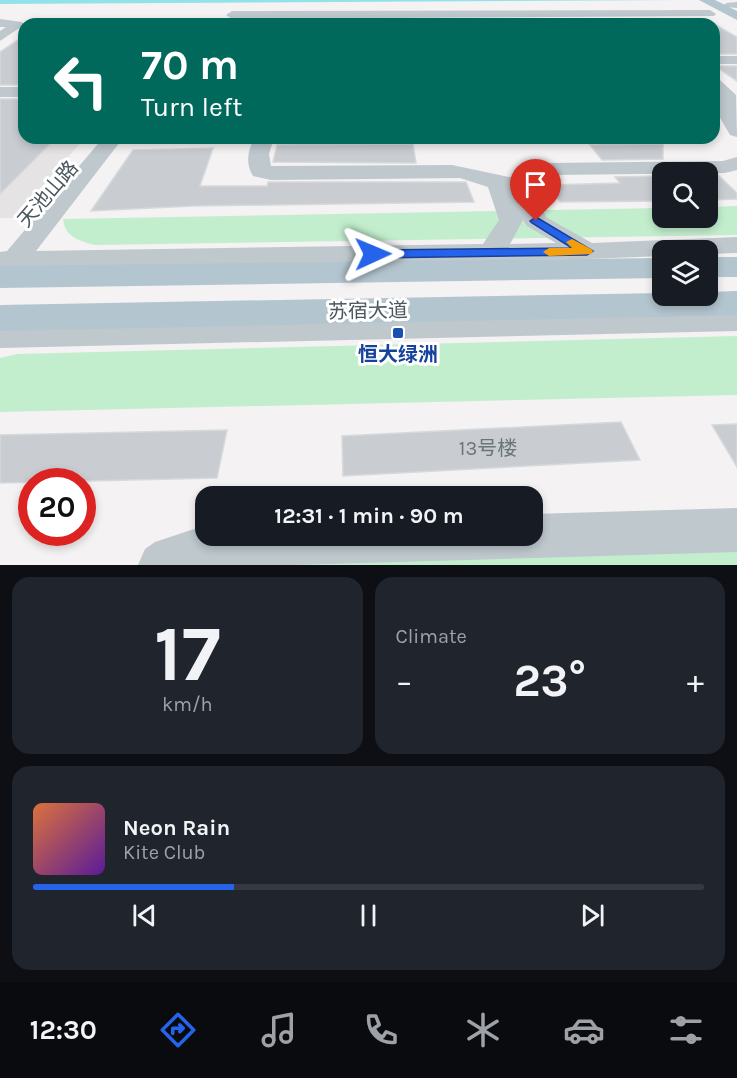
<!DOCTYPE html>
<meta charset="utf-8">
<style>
:root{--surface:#171b24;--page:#20242c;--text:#f1f3f6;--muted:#9ea1a6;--line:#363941;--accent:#2563eb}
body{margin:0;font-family:Karla,"Noto Sans SC",sans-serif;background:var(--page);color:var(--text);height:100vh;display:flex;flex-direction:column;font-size:22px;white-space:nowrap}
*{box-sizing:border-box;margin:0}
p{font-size:20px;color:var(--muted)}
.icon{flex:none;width:33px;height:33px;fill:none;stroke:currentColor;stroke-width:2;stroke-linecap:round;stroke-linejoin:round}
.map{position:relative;height:565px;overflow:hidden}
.drawer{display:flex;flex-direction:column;gap:12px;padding:12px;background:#0d0f14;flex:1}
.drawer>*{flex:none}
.banner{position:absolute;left:18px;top:18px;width:702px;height:126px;border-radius:18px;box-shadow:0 3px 9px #0003;background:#00695c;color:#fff;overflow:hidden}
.buttons{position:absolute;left:652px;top:162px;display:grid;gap:12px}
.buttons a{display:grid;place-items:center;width:66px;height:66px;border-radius:12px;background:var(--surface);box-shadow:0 3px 9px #0003;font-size:30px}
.speed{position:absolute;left:18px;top:468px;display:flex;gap:12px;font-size:30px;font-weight:700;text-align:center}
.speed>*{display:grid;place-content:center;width:78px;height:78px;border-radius:50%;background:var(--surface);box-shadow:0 3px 9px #0003;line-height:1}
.speed .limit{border:9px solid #d22;background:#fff;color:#111}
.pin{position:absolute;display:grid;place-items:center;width:51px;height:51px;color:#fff;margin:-62px -26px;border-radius:50% 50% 50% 0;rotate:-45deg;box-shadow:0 0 6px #0007}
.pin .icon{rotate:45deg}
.me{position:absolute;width:66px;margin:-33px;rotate:89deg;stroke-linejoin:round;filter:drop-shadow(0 0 4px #0008)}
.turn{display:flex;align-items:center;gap:21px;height:126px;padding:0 24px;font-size:27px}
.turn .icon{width:78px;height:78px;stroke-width:2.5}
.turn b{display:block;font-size:42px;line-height:51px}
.big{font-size:45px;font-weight:700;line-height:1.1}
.drawer .tile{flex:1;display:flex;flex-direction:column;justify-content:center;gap:9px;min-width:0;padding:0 21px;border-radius:18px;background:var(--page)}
.drawer .dial{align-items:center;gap:0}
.dial b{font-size:78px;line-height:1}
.song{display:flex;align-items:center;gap:18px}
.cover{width:72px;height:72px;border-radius:9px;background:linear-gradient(135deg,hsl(20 70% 55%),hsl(270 70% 35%))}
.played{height:6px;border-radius:3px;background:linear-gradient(90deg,var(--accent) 30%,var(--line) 30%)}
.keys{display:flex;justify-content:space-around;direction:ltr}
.heat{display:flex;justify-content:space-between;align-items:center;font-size:33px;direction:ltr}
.drawer .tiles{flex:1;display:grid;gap:12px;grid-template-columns:1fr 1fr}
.tile:last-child{grid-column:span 2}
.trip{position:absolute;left:195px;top:486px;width:348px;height:60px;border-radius:18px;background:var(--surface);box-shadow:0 3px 9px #0003;font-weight:700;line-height:60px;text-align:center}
.tab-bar{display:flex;height:96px;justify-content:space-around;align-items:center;background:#090b0e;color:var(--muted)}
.tab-bar .icon{width:42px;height:42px}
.tab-bar .on{color:var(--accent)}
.tab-bar b{font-size:27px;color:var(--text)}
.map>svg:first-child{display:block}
.education{fill:#e5e3e3}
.green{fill:#c3eece}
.water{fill:#92e3e9}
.building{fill:#c9cdd1;stroke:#d6d9dc;stroke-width:1.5}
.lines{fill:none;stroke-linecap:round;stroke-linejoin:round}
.minor{fill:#bec8cd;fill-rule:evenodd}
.major{fill:#b3c5cf;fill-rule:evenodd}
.route{fill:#2563eb;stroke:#184099;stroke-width:1.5}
.slow{fill:#f59e0b}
.transit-dot{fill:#1a4fb4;stroke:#fff;stroke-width:2}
.labels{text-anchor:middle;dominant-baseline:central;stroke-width:6;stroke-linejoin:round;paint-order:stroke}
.street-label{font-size:20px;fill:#4a585e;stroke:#fff}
.transit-label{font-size:20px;font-weight:bold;fill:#164399;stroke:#fff}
.near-number-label{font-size:20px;fill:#6a757b}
</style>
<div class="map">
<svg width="737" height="565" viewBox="0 0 737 565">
<rect width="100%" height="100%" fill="#f4f2f2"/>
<path class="education" d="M0 120 24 138H85L14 218H0Z"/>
<g class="green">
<path d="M737 206V235L95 245C79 241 65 237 63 219L663 208V218H708V207Z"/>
<path d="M737 336V395L0 412V358L17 354Z"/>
<path d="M737 548V565H199Z"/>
</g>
<path class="water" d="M0 0H680L0 4Z"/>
<g class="building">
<path d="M714 24 737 37V54H714Z"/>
<path d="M24 36V85H0V52Z"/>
<path d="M715 66H737V81Z"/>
<path d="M0 99H24V138H56L0 194Z"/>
<path d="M413 144 416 163 273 162 277 145Z"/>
<path d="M663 144V159L602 160 590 145Z"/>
<path d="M213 148 200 186H267L268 182H466L474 202 193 206 91 211 133 150Z"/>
<path d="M708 175H718L737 193V199L708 200Z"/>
<path d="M663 176V201L560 202 550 185 620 183 615 177Z"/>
<path d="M621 422 640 460 343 476 342 436Z"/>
<path d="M737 424V467L712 425Z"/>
<path d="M227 430 217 478 0 483V435Z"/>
</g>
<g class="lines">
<g class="minor">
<path d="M737 2V8L726 7 724 5 726 3Z"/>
<path d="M710 10 716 14 714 16 232 19 226 15 232 11Z"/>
<path d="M0 19 22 22 24 25 0 41V31L6 27H0Z"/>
<rect x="714" y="56" width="23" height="8"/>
<path d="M714 78 720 80 736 95 737 137 730 135 719 116 720 96 714 91Z"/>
<rect x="0" y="87" width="24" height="10"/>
<path d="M103 138H123L36 251 483 244 499 220 488 187 460 178 271 180 253 176C245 163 248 151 254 138H274L269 154 271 166 452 165 509 177C523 176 535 166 549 163L723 161 737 157V170L725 173 551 175 532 186 546 217 592 243 737 237V253L708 254V250H663V256L587 259 22 268C16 276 10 279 0 276V252L7 251ZM523 220 527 226 556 243 510 244Z"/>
<path d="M737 309V331L0 348V324Z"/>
<path d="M737 508V552L295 565H138L145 549 155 542 206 525V536H532V514Z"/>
</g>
<g class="major">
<path d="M699 0H715L737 11V20Z"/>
<rect x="708" y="257" width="29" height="20"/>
<path d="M663 258V278L0 288V266Z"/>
<path d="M737 291V315L0 331V305L663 293V296H708V292Z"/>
</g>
</g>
<path class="route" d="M536 217 593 251 587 255 373 258 366 254 373 250 572 248 532 223 530 221Z"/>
<path class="slow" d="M572 239 591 249 593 251 591 254 549 256 543 252 549 248H572L566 242Z"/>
<rect class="transit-dot" x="392" y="327" width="12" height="12" rx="3"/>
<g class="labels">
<g class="street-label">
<text transform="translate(48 194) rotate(-49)">天池山路</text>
<text transform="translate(368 311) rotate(-1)">苏宿大道</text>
</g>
<g class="transit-label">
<text x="398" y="354">恒大绿洲</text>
</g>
<g class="near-number-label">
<text x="488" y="448">13号楼</text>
</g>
</g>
</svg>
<div class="buttons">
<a><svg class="icon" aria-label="search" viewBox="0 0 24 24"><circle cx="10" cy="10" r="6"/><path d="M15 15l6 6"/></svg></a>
<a><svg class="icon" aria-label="layers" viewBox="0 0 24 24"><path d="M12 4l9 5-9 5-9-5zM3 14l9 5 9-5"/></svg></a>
</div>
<div class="speed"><div class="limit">20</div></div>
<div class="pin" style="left:536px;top:221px;background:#d93025"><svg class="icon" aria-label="arrive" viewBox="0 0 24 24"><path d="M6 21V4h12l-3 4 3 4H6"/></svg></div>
<svg class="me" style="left:373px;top:254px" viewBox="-20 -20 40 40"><path d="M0-17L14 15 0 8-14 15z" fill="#2563eb" stroke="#fff" stroke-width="4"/></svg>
<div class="trip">12:31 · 1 min · 90 m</div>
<div class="banner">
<div class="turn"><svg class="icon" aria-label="left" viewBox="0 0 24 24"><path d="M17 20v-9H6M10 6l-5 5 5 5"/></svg><div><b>70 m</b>Turn left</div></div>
</div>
</div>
<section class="drawer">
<div class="tiles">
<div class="tile dial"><b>17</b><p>km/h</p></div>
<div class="tile"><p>Climate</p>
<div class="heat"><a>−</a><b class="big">23°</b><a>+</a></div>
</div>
<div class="tile">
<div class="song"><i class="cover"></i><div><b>Neon Rain</b><p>Kite Club</p></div></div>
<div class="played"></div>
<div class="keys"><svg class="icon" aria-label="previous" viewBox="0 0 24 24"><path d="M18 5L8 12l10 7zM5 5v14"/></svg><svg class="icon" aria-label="pause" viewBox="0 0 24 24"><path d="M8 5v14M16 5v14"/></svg><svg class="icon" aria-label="next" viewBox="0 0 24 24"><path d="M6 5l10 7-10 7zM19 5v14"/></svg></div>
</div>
</div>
</section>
<nav class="tab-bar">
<b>12:30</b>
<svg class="icon on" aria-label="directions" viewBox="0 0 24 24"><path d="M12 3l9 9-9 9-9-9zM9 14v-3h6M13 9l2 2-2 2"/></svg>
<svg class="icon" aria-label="music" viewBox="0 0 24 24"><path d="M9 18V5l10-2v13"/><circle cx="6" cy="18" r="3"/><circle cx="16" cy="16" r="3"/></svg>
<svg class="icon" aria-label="phone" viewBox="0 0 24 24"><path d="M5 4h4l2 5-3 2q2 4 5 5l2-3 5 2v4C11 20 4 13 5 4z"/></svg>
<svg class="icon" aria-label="climate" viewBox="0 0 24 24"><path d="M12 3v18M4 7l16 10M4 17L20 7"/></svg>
<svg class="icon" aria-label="car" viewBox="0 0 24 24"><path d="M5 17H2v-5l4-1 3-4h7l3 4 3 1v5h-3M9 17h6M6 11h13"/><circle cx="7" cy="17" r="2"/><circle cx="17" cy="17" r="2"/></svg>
<svg class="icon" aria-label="filters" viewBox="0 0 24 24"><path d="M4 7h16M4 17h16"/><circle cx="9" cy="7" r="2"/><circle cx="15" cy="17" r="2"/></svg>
</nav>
